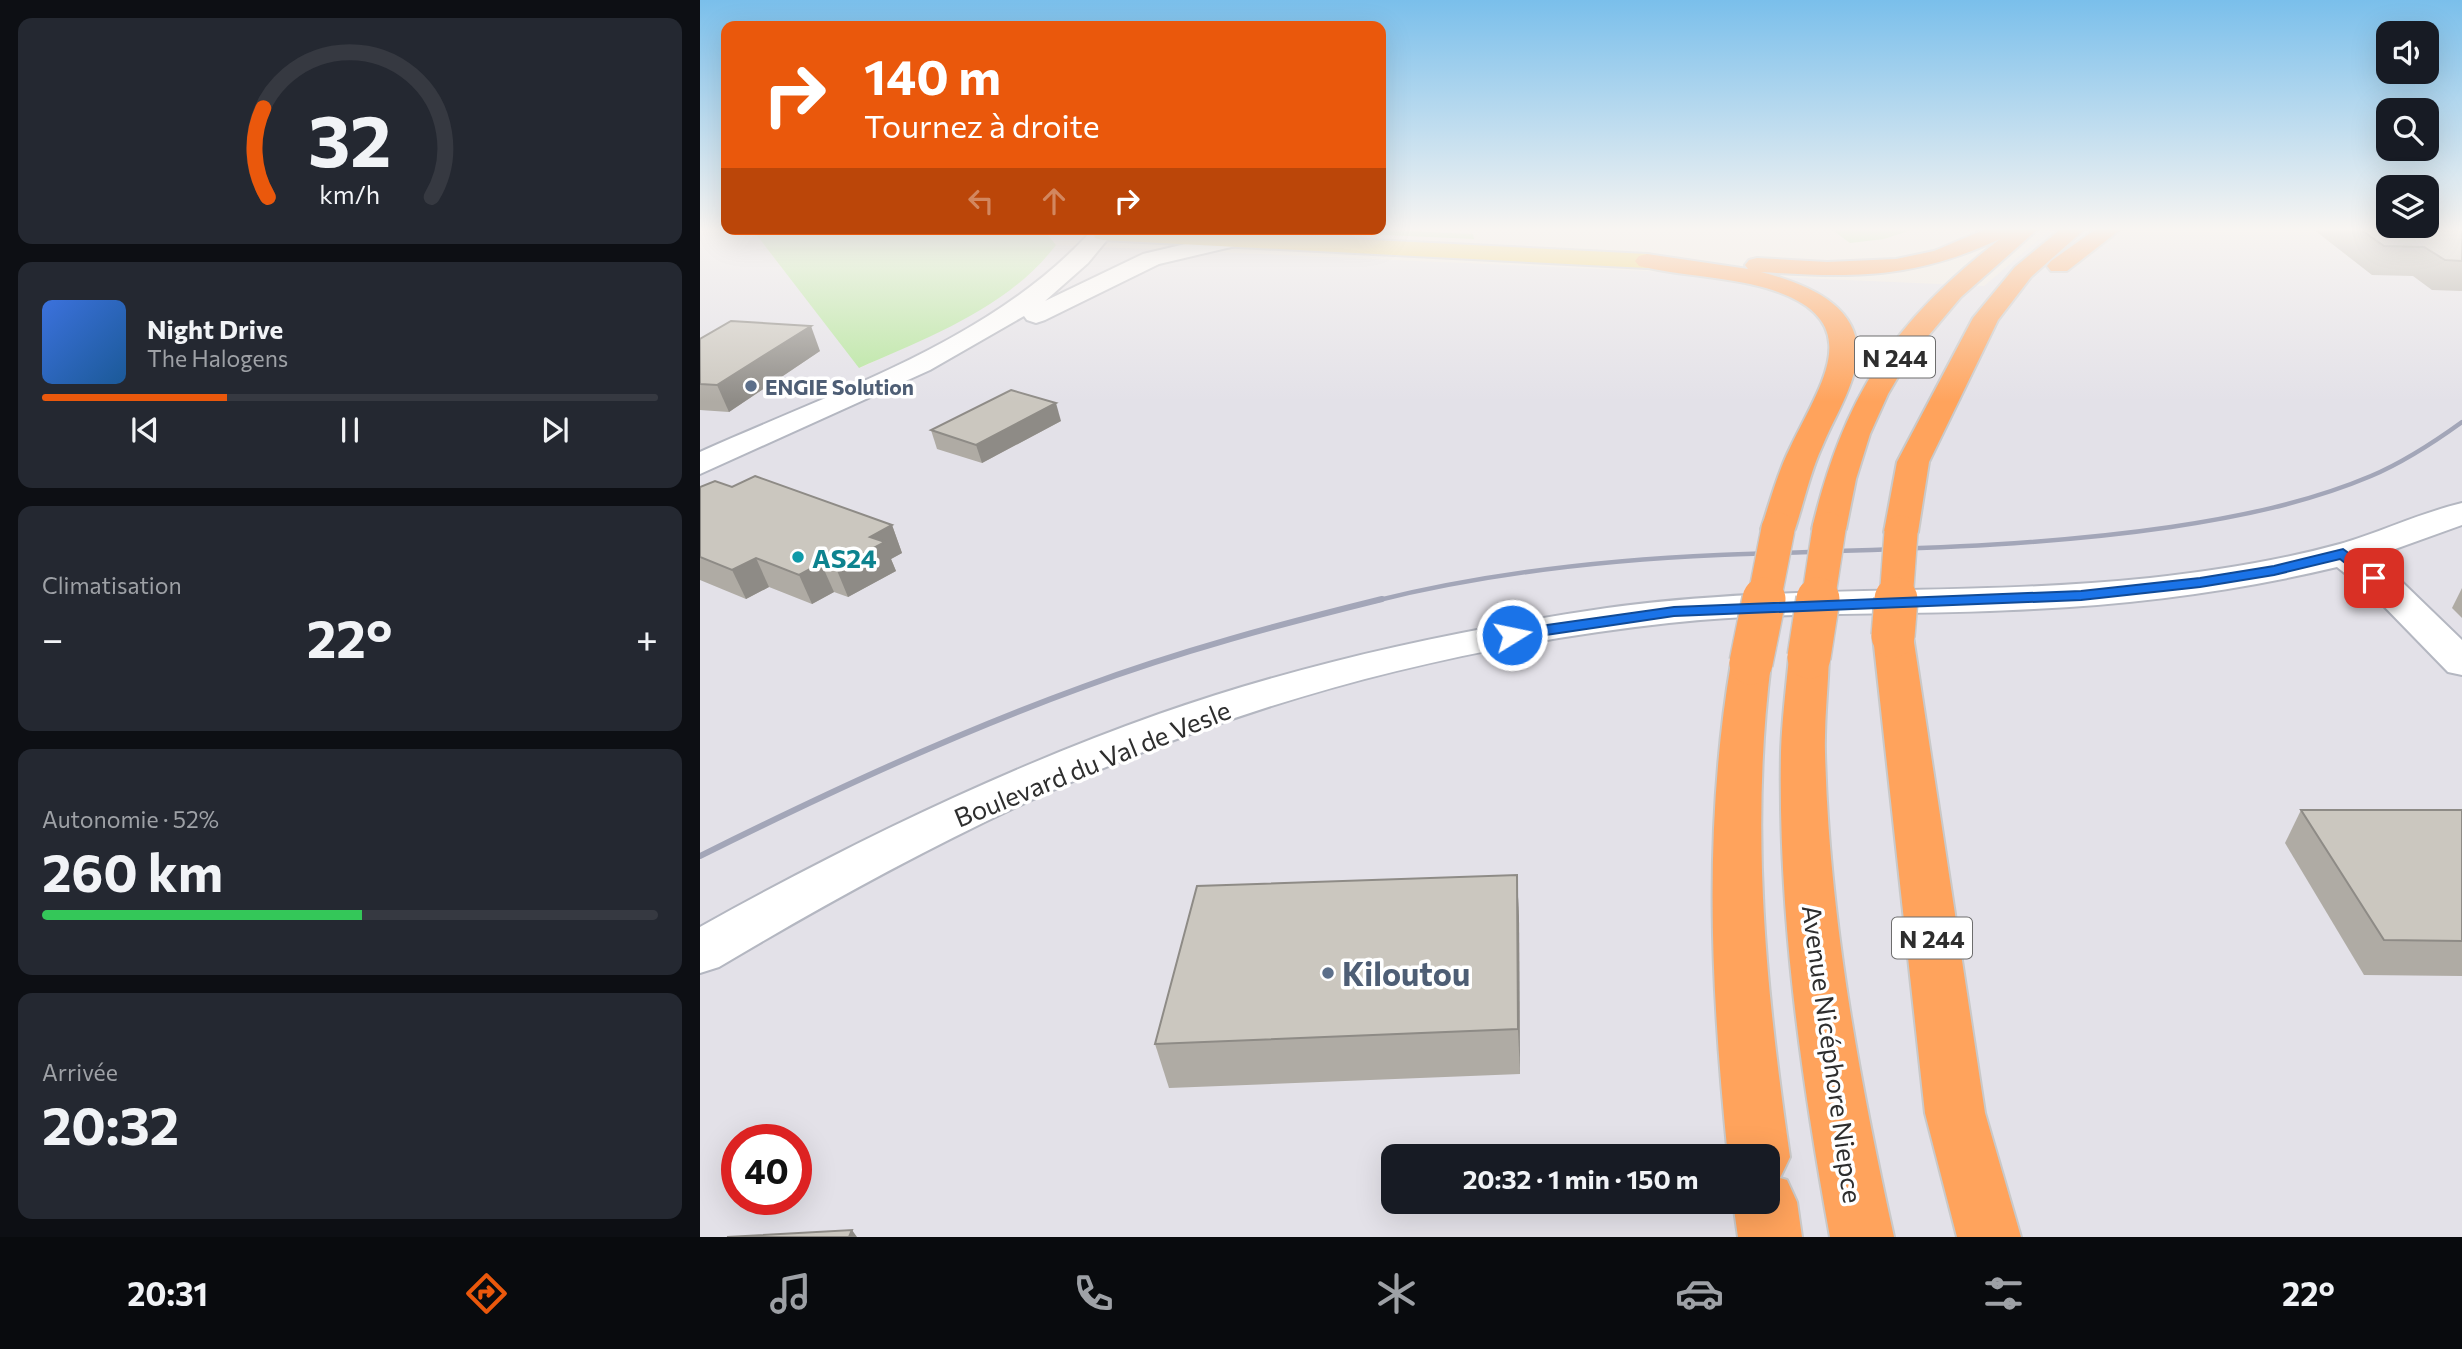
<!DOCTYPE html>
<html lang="fr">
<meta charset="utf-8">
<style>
:root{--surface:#171b24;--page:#242831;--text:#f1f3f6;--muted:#9ea1a6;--line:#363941;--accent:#ea580c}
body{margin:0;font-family:Commissioner,sans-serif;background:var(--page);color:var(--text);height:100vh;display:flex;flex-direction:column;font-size:26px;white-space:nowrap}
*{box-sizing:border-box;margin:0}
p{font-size:23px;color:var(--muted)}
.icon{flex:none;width:38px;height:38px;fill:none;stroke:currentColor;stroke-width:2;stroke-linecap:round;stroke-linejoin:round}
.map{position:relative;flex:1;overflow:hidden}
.drawer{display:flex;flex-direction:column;gap:18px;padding:18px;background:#0d0f14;width:700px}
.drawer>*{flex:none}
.banner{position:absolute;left:21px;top:21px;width:665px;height:214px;border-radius:14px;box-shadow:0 7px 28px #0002;background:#ea580c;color:#fff;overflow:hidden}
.tools{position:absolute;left:1676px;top:21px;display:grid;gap:14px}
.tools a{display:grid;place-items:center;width:63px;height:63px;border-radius:14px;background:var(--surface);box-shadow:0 7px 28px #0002;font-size:35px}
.speed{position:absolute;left:21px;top:1124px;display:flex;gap:14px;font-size:35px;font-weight:700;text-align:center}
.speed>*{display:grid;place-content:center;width:91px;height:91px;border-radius:50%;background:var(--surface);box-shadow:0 7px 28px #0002;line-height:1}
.speed .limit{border:10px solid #d22;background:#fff;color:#111}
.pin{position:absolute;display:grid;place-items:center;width:60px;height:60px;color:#fff;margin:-30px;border-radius:14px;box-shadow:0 4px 10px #0006}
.me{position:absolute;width:77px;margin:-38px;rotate:80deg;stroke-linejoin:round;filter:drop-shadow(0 0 5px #0008)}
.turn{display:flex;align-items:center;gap:24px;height:147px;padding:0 28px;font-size:32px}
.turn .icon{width:91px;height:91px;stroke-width:2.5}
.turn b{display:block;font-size:49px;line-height:60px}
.lanes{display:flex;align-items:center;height:66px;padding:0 28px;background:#0003;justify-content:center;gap:35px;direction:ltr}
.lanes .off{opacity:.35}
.big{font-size:52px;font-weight:700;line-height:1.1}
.drawer .card{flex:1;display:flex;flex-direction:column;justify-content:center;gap:10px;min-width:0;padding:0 24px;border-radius:14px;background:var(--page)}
.drawer .dial{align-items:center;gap:0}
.dial svg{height:182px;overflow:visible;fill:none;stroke:var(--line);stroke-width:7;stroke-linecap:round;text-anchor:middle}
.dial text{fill:var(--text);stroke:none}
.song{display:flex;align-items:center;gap:21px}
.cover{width:84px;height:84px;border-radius:10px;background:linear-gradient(135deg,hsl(220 70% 55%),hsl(210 70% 35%))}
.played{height:7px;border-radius:4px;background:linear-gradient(90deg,var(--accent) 30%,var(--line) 30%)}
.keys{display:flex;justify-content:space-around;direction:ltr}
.heat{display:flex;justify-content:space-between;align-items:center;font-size:38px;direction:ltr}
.charge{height:10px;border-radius:5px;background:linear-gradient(90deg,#34c759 52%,var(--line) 0)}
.trip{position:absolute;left:681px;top:1144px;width:399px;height:70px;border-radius:14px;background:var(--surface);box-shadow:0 7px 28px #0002;font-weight:700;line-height:70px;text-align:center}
.tab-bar{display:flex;height:112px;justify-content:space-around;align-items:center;background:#090b0e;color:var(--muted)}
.tab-bar .icon{width:49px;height:49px}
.tab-bar .current{color:var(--accent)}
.tab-bar b{font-size:32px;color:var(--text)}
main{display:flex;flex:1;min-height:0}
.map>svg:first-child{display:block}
.industrial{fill:#e3e1e8;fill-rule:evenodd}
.green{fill:#b6e59e}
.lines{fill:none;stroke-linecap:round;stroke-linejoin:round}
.minor-casing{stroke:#b4b7c1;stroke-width:4}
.major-casing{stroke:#c9c9c9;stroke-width:4}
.highway-casing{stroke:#c9c9c9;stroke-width:4}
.minor{fill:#fff;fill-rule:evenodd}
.major{fill:#f2d163;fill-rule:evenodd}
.highway{fill:#ffa35c;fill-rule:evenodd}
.rail-far1{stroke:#a3a6b8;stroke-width:4.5}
.rail{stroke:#a3a6b8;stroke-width:6}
.highway-bridge-far1-casing{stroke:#c9c9c9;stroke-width:36;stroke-linecap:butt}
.highway-bridge-casing{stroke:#c9c9c9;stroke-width:46;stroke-linecap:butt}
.highway-bridge-far1{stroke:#ffa35c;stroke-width:33}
.highway-bridge{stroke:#ffa35c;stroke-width:43}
.wall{fill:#afaba4}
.shaded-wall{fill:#8e8b86}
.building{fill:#cbc7bf;stroke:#8e8b86;stroke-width:2}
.route{fill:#1a73e8;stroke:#114b97;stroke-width:2}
.service-dot{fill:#5c6f8a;stroke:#fff;stroke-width:2.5}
.culture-dot{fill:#0f9aa8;stroke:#fff;stroke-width:2.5}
.labels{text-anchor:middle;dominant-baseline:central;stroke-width:7;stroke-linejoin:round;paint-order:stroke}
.far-service-label{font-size:21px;font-weight:bold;fill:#4e5e75;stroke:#fff;text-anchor:start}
.shield{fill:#fff;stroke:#6d6d6d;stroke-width:2}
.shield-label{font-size:24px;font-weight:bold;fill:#2e2e2e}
.culture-label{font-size:26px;font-weight:bold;fill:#0d838f;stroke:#fff;text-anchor:start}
.street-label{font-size:26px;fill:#2e2e2e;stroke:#fff}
.near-service-label{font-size:32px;font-weight:bold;fill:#4e5e75;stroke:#fff;text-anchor:start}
</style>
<main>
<section class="drawer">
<div class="card dial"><svg viewBox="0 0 100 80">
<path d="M14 69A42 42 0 1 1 86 69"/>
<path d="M14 69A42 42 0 0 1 12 30" stroke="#ea580c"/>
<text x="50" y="56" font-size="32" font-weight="700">32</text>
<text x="50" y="72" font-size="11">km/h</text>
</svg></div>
<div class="card">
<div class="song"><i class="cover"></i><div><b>Night Drive</b><p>The Halogens</p></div></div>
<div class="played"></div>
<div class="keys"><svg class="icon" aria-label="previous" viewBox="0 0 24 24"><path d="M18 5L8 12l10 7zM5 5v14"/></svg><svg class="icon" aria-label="pause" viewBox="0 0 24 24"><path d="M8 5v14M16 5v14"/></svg><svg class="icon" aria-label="next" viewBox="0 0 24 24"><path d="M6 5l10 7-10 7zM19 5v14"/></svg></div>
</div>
<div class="card"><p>Climatisation</p>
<div class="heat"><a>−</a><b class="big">22°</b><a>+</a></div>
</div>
<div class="card"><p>Autonomie · 52%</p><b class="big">260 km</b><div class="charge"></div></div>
<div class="card"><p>Arrivée</p><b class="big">20:32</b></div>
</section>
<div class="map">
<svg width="1762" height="1237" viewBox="0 0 1762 1237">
<rect width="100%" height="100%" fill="#efe9e1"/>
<path class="industrial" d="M0 229H52L160 368 232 335 283 307 329 273 356 245 1284 286 1351 229H1762V1237H0ZM37 1139H96V1199H37ZM693 1157H1068V1202H693Z"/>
<g class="green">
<path d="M52 229H343L356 245C309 307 228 338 159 368Z"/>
<path d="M554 229H663L773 234 774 239Z"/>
<path d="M1131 229H1214L1184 239 1150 243Z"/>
</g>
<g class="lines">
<g class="minor-casing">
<g id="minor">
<path d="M393 229H416L388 263 345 301 443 254 536 232 544 234 547 239 544 244 459 264 345 320 336 323 327 320 324 316 230 370 0 474V452C133 392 295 340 393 229Z"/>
<path d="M1762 503V525L1670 558 1702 582 1762 640V675L1748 672 1676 598 1637 567C1537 591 1436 604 1334 609 1213 616 1091 610 969 623 807 641 644 677 490 734 326 794 169 878 19 967L0 973V927C147 845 301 770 459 714 604 663 756 630 907 608 1087 583 1269 597 1450 578 1513 571 1578 561 1640 544 1681 532 1720 513 1762 503Z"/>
</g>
</g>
<g class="major-casing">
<path id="major" d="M392 229H460L947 254 955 256 959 261 955 266 947 268 403 240 395 238Z"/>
</g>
<g class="highway-casing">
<g id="highway">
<path d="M1286 229H1338L1261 297 1208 360 1188 394 1170 434 1156 479 1146 529 1141 536 1129 539 1117 536 1112 529C1144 396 1192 323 1300 239 1214 279 1154 278 1061 272 1111 285 1172 310 1154 373 1147 399 1132 422 1122 447 1110 473 1104 502 1095 529L1090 536 1078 539 1066 536 1061 529C1070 502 1077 474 1090 448 1122 381 1170 319 1066 288 1024 276 980 276 939 266L935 261 939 256 947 254 1048 269 1045 265 1049 260 1057 258 1127 262 1196 259 1234 251Z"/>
<path d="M1361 229H1385L1331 277 1298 320 1229 462 1218 532 1213 539 1201 542 1189 539 1184 532 1197 462 1273 318 1315 267Z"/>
<path d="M1396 229H1421L1367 271H1351L1347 266 1351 261Z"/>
<path d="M1193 624 1207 628 1213 636 1285 1113 1321 1237H1257L1225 1113 1173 636 1179 628Z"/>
<path d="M1109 645 1123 648 1129 657C1128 689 1124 721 1125 753 1129 916 1159 1078 1194 1237H1130C1101 1077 1078 915 1081 752 1082 720 1086 689 1089 657L1095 648Z"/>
<path d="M1051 651 1065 654 1071 663C1050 829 1066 992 1090 1157L1080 1178 1087 1180 1097 1202 1102 1237H1038L1033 1202H1068V1157H1028C1011 990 1003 829 1031 663L1037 654Z"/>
</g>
</g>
<use href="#minor" class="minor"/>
<use href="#major" class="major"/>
<use href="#highway" class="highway"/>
<path class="rail-far1" d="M675 601C787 573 904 560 1019 555 1170 549 1321 549 1471 527 1538 517 1607 503 1671 476 1704 462 1733 443 1762 422"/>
<path class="rail" d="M0 856C125 794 251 735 383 687 480 651 581 624 682 599"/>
<g class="highway-bridge-far1-casing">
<g id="highway-bridge-far1">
<path d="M1064 601 1078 529"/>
<path d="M1118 601 1129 529"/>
<path d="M1196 601 1201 532"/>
</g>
</g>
<g class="highway-bridge-casing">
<g id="highway-bridge">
<path d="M1193 636 1196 599"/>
<path d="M1109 657 1118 599"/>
<path d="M1051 663 1064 599"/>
</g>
</g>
<use href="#highway-bridge-far1" class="highway-bridge-far1"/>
<use href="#highway-bridge" class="highway-bridge"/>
</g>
<g class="wall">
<path d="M1613 229H1762V291L1732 290 1713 276 1672 275Z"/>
<path d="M0 339 120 351 29 412 0 410Z"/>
<path d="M361 421 282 463 237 449 231 430Z"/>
<path d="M0 487H32L192 525 202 553 191 559 196 571 148 597 134 592 112 604 69 587 46 599 0 580Z"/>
<path d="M1762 588V618L1752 608Z"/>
<path d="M1601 810H1762V976L1664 975 1585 843Z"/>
<path d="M817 875 819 918 820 1074 469 1088 455 1044Z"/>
</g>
<g class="shaded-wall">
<path d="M111 326 120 351 29 412 17 385Z"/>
<path d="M356 403 361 421 282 463 276 445Z"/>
<path d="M192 525 202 553 191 559 196 571 148 597 136 568 170 537Z"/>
<path d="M56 558 69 587 46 599 32 570Z"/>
<path d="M121 563 134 592 112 604 99 575Z"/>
<path d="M817 875 819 918 820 1074 818 1029Z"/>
<path d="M152 1230 157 1237H149Z"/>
</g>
<g class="building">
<path d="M1660 229H1762V261L1745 260 1724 247 1684 246Z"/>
<path d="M31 321 111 326 17 385 0 384V339Z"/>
<path d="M311 390 356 403 276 445 231 430Z"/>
<path d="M55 476 192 525 170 537 185 542 136 568 121 563 99 575 56 558 32 570 0 557V487L15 481 32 487Z"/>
<path d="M1601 810H1762V941L1684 940Z"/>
<path d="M817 875 818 1029 455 1044 497 886Z"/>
<path d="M152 1230 149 1237H27Z"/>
</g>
<linearGradient id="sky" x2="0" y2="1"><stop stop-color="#7abfeb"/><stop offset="0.57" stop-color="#f8f5f2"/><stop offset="1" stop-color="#f8f5f2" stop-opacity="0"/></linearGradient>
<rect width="1762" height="402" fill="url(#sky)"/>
<path class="route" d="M1643 549 1679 575 1681 578 1679 581H1668L1640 559 1574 575 1500 587 1381 600 974 616 812 640 804 635 812 630 974 607 1381 591 1500 578 1574 566Z"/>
<g class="service-dot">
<circle cx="51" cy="386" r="7"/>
<circle cx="628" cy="973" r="7"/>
</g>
<circle class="culture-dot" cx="98" cy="557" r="7"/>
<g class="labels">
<g class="far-service-label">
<text x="65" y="386">ENGIE Solution</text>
</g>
<g class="shield">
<rect x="1155" y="336.5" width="80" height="41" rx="5"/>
<rect x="1192" y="917.5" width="80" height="41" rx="5"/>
</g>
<g class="shield-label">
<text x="1195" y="357">N 244</text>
<text x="1232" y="938">N 244</text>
</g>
<g class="culture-label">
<text x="112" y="557">AS24</text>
</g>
<g class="street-label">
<text transform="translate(392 763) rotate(-22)">Boulevard du Val de Vesle</text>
<text transform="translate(1133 1054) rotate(82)">Avenue Nicéphore Niepce</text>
</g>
<g class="near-service-label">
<text x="642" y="973">Kiloutou</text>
</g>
</g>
</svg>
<div class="tools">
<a><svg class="icon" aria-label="sound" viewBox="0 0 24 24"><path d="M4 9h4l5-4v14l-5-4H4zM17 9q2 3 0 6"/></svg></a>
<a><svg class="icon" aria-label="search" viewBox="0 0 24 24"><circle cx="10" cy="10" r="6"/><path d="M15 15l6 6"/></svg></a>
<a><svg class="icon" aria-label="layers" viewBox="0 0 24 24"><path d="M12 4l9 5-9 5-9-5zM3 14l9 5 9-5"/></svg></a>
</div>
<div class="speed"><div class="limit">40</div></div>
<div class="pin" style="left:1674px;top:578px;background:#d93025"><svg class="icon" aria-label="arrive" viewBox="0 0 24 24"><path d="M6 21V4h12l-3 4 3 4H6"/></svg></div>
<svg class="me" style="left:812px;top:635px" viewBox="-20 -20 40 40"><circle r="17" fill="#1a73e8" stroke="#fff" stroke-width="3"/><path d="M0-11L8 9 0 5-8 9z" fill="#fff"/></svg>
<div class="trip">20:32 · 1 min · 150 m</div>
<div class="banner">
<div class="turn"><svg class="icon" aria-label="right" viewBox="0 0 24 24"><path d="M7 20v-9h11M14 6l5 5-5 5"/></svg><div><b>140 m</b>Tournez à droite</div></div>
<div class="lanes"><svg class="icon off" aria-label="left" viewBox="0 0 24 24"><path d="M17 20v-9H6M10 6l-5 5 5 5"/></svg><svg class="icon off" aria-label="ahead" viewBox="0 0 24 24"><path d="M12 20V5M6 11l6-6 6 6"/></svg><svg class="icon" aria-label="right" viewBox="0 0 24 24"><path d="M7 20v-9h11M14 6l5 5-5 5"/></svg></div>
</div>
</div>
</main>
<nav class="tab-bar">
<b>20:31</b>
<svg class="icon current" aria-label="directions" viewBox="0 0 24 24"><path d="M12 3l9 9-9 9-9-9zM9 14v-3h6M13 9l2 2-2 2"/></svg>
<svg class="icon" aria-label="music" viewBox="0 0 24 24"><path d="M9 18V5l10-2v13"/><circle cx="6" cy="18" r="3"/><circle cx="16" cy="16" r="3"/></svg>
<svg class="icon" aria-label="phone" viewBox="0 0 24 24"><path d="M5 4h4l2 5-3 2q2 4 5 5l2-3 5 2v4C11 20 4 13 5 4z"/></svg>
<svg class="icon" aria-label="climate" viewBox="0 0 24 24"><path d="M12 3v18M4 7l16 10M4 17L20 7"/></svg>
<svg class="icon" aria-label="car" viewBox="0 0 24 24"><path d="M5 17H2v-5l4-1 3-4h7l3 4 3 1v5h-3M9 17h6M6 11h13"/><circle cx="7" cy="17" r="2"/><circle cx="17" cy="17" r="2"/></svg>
<svg class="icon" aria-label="filters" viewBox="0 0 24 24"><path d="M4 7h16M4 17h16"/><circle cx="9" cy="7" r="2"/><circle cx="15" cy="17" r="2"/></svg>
<b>22°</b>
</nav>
